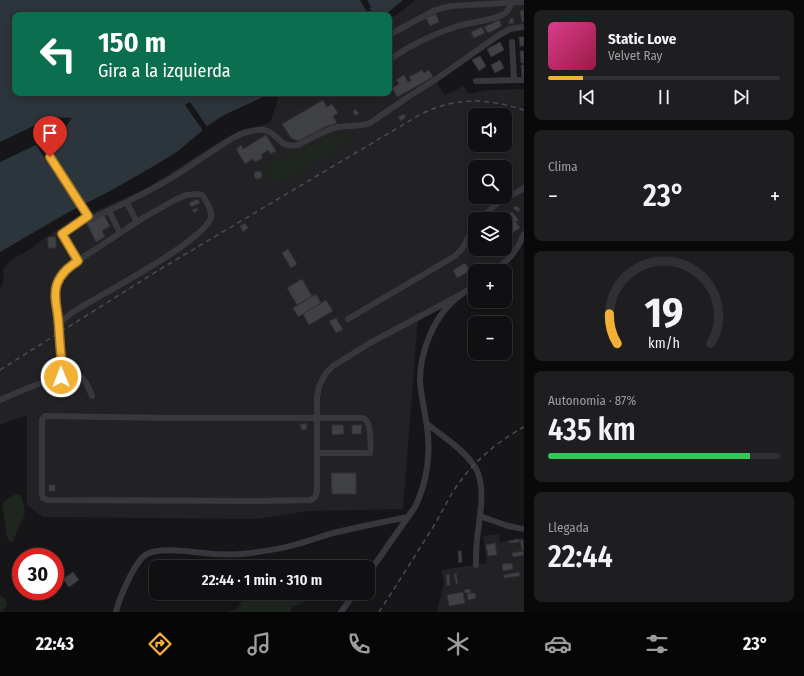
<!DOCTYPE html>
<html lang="es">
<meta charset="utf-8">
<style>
:root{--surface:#101012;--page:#1e1e20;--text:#f1f3f6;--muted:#9c9d9f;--line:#303032;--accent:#f2b134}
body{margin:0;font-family:"Fira Sans Condensed",sans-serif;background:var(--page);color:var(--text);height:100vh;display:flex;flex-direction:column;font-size:15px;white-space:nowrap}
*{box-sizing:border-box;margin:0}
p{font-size:13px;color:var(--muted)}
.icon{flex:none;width:22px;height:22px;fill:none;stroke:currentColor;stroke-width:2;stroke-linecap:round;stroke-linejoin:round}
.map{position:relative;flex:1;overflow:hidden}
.panel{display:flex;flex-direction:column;gap:10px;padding:10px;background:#09090a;width:280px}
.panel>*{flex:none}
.hud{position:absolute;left:12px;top:12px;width:380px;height:84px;border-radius:8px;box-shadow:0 2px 10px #0003,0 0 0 1px var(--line);background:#0b6e4f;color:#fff;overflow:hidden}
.buttons{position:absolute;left:468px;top:108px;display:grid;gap:8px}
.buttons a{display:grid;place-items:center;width:44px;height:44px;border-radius:8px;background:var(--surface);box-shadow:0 2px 10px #0003,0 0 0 1px var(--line);font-size:20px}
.speed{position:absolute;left:12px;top:548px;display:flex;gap:8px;font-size:20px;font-weight:700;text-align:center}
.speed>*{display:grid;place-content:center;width:52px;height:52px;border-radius:50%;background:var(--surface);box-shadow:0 2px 10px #0003,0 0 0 1px var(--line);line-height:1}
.speed .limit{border:6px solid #d22;background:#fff;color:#111}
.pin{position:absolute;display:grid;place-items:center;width:34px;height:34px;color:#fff;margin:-41px -17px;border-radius:50% 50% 50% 0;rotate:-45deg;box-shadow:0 0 4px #0007}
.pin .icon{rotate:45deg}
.me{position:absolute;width:44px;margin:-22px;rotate:359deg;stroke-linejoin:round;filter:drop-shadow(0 0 3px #0008)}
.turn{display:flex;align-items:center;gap:14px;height:84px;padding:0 20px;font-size:18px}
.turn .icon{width:52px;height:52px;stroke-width:2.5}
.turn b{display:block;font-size:28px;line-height:34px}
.big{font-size:30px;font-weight:600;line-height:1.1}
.panel .card{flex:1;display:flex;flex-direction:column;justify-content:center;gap:6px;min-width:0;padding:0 14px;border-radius:8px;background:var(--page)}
.panel .dial{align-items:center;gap:0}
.dial svg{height:104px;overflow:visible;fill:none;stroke:var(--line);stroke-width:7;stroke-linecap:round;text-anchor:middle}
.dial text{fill:var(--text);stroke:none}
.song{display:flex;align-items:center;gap:12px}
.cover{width:48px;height:48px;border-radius:6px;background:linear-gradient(135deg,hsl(330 70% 55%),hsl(340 70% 35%))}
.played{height:4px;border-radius:2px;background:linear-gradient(90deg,var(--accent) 15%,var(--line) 15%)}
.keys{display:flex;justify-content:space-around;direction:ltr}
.heat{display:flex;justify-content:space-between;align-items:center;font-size:22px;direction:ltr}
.charge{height:6px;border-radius:3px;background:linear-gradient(90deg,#34c759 87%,var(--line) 0)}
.trip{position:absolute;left:149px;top:560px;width:226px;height:40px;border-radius:8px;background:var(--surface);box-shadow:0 2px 10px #0003,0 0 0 1px var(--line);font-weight:600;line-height:40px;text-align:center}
.dock{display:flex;height:64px;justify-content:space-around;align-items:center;background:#060607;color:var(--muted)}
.dock .icon{width:28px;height:28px}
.dock .current{color:var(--accent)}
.dock b{font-size:18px;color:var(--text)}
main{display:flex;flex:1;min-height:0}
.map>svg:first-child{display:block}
.built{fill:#222225;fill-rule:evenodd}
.green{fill:#1e261f}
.water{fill:#2c353c}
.pier{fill:#161618}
.building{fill:#404145;stroke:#303034}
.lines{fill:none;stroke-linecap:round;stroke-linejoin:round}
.street{stroke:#37383d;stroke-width:6}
.rail{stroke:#4a4c52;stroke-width:1.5;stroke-dasharray:5 4;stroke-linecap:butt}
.route-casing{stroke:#9d7322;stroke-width:10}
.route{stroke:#f2b134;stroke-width:7}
</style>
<main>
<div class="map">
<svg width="524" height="612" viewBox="0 0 524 612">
<rect width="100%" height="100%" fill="#161618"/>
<g class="built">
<path d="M416 0H524V27L514 28 435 80 445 95 464 86 468 94 489 90 524 89V234L521 241 494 271H475V285L418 317 403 509 308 511 256 519 43 517 27 505V415L0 425V287L2 285 4 278 3 272V269L10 261 33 247 56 230 89 209 91 213 145 189 219 142 239 131 270 123 280 93H389V20ZM475 115H505V145H475ZM475 167H505V197H475ZM475 219H505V249H475Z"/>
<path d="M499 534 500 542 523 538 524 546V612H437L444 582 441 570 487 563 483 536Z"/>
</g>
<g class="green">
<path d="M348 133 349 135C349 138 350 138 348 141 342 149 331 153 323 158 312 164 284 187 271 181 260 175 272 161 280 158 284 156 290 157 294 154 312 144 326 136 348 133Z"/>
<path d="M17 494 20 495 22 497 25 512 24 517 17 530 13 542H10L7 537 2 505C5 499 12 496 17 494Z"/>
<path d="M243 593H313L303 602 293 607 289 612H225L238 609C240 604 243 599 243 593Z"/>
<path d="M0 595 5 599 7 604 6 607 2 612H0Z"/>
</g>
<path class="water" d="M0 0H403L385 15H15V93H269L259 99 224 115 210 124 178 151 159 163 112 190 67 213 0 252Z"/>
<g class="pier">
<path d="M360 0H367L371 7 369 8 374 15H369Z"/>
<path d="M190 102 208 128 204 132 185 105Z"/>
<path d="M52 117 72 118 61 133 45 142 86 205 79 209 36 145 0 162V142Z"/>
</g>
<g class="building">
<path d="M524 10V22H522L520 11Z"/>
<path d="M436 14 439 22 430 26 426 18Z"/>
<path d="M513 18 514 23 509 24V21H510V19Z"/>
<path d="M499 20 502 26 488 33 484 27Z"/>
<path d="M482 27 485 33 474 38 471 32Z"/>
<path d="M519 37H524V46H520Z"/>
<path d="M500 42 504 50 491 57 487 49Z"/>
<path d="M520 51H524V63H521Z"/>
<path d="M480 56 486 66 479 71 472 60Z"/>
<path d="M500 60 504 68 495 73 491 65Z"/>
<path d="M521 65H524V77H522Z"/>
<path d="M422 70 424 73 429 70 433 77 397 97 392 88 399 84 396 80 404 75 408 82 411 81 409 77Z"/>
<path d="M323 100 327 107 332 104 338 113 333 116 337 123 325 127 298 141 291 138 282 124Z"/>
<path d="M355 109 359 113 356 116 353 112Z"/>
<path d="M404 114 406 117 401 121 398 117Z"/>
<path d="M266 135 276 151 270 154 268 150 261 155 263 158 255 162 253 159 245 164 236 149 241 145 243 149Z"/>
<circle cx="258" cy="175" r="4"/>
<path d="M198 199 200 203 191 207 189 203Z"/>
<path d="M516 206 520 209 518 212 513 208Z"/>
<path d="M197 208 198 210 194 213 192 210Z"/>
<path d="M512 212 519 220 516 222 520 228 512 233 510 229 511 228 510 226 508 228 505 223V219H503Z"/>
<path d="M104 215 110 226 102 231 105 237 96 242 86 222 94 218Z"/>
<path d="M245 223 248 228 243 232 240 226Z"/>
<rect x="48" y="237" width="8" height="11"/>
<path d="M288 249 297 264 291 268 282 253Z"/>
<path d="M488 249H492L494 253 490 255 487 250Z"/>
<path d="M465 263 470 271 457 278 453 270Z"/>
<path d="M302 279 312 296 297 305 287 288Z"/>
<path d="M316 294 321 303 298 317 293 308Z"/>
<path d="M326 300 333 311 309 325 303 314Z"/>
<path d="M336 318 343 330 336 333 329 321Z"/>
<path d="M306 423 307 429 302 430 300 425Z"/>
<path d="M332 425H343L344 434 332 435Z"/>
<path d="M352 425H362L361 434H352Z"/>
<path d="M331 473H356V494H332Z"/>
<rect x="49" y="485" width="6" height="6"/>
<path d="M519 539V542L509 543V541Z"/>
<path d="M523 539 524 550H522L520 540Z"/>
<path d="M495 543 497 555 488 556 486 545Z"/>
<path d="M458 551H461L462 562 459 563Z"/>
<path d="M523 551 524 555 513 557 512 553Z"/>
<path d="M512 563 513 569 503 571 502 564Z"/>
<path d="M73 572 79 580 69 587 63 579Z"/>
<path d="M519 572 520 576 504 578V575Z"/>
<path d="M456 573 458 584H456L454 574Z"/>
<path d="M449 574 450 585 447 586 446 575Z"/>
<path d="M470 589 471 593H465L464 590Z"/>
<path d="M463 592 465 603 449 606 447 595Z"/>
<path d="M475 593 476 598 468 600 467 594Z"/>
</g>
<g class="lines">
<g class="street">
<path d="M389 35 435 10 451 6 524 2"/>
<path d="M512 42 514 80"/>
<path d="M389 60C410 45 433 34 458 26 472 22 489 21 502 15 508 12 509 9 511 3"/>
<path d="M476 81 524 80"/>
<path d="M303 93 320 94 323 93"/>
<path d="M37 136 89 217 91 219C119 206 147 193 173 177 186 169 199 160 211 152 224 144 237 133 252 131 256 130 262 129 267 131 281 136 278 148 298 145 311 139 324 130 338 127 349 125 360 127 370 123L408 97 435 80 499 35 510 29 524 27"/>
<path d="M127 203 137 222"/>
<path d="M109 211 120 233"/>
<path d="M481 219 495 205 524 188"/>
<path d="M77 261 62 234 88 216"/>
<path d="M494 271C509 260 517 251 524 234"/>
<path d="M348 319 455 256 462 249 475 226"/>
<path d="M59 324C65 318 71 313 78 309 102 294 206 240 211 217 212 210 206 200 202 195L199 194 186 195 173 201 143 218 85 256 64 272 61 276 57 284 56 291V298L59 324 60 352 64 377"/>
<path d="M0 400C15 394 66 369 81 377 85 379 90 391 92 396"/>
<path d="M427 424C442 435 466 452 475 467 487 486 479 519 477 540 476 548 476 557 476 565"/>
<path d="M317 453H370C371 447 371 425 366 420 364 418 362 418 360 418H171L45 416 42 419V493L43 498 47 500 259 501 311 500 315 497 317 492V398L319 386 326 373 333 366 370 343 462 294"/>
<path d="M480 516 508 526 524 529"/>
<path d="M368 574 415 507C427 483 431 453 427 427 425 412 421 396 420 381 420 353 432 321 453 301 460 295 467 290 475 285"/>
<path d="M116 612C119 599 135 560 147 554 163 546 196 553 214 554 222 554 232 555 241 554 261 552 282 549 301 543 312 540 322 536 333 533 358 527 383 522 408 517"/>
<path d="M341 612 355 593"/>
</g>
<g class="rail">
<path d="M0 370 162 268 421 114C456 97 487 98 524 110"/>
<path d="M379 612C398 583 416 554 435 524 442 512 448 499 456 487 474 461 497 442 524 427"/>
</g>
</g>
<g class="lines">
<g class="route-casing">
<path id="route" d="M50 157 88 216 62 234 78 261C69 267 61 273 57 284 53 295 57 307 58 318 60 338 60 357 64 377H61"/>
</g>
<use href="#route" class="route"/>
</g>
</svg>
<div class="buttons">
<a><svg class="icon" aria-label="sound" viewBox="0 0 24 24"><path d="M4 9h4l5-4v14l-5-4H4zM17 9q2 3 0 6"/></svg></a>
<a><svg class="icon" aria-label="search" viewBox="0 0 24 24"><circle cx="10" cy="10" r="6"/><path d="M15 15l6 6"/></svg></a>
<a><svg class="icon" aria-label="layers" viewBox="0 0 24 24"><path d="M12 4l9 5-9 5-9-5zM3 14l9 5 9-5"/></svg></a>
<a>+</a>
<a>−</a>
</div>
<div class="speed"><div class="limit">30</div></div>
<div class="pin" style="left:50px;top:157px;background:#d93025"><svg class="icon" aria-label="arrive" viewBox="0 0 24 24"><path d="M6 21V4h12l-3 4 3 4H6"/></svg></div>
<svg class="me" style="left:61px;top:377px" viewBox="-20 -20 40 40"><circle r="17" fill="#f2b134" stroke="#fff" stroke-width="3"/><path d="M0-11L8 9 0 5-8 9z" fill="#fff"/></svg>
<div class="trip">22:44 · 1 min · 310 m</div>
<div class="hud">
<div class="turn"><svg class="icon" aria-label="left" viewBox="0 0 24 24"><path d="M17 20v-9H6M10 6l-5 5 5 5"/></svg><div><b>150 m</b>Gira a la izquierda</div></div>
</div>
</div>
<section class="panel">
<div class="card">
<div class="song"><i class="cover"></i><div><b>Static Love</b><p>Velvet Ray</p></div></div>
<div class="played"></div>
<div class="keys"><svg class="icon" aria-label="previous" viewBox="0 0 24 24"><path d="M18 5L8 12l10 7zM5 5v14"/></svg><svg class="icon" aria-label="pause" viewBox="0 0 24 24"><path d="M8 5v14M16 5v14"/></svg><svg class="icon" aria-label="next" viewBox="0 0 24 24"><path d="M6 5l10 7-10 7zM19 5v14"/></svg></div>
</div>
<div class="card"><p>Clima</p>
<div class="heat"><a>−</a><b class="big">23°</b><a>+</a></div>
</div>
<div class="card dial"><svg viewBox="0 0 100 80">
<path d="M14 69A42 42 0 1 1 86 69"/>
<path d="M14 69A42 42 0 0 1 8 46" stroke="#f2b134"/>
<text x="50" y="56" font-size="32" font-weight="700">19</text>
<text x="50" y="72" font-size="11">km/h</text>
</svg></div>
<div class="card"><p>Autonomía · 87%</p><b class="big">435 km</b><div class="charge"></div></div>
<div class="card"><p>Llegada</p><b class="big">22:44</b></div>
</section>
</main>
<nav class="dock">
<b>22:43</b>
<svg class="icon current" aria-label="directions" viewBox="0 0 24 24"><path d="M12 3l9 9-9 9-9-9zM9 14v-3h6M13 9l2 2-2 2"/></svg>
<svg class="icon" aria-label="music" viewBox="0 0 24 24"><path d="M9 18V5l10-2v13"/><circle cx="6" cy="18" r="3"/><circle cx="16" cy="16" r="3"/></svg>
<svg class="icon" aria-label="phone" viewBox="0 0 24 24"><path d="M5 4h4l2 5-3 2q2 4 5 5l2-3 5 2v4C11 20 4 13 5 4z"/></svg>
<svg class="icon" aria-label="climate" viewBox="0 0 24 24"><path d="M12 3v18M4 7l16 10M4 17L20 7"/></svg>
<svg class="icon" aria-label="car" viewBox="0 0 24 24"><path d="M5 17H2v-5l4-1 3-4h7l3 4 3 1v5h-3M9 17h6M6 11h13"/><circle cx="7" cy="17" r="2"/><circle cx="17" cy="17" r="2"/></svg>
<svg class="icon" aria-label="filters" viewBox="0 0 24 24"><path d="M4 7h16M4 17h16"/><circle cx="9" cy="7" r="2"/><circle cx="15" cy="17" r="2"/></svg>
<b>23°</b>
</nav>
